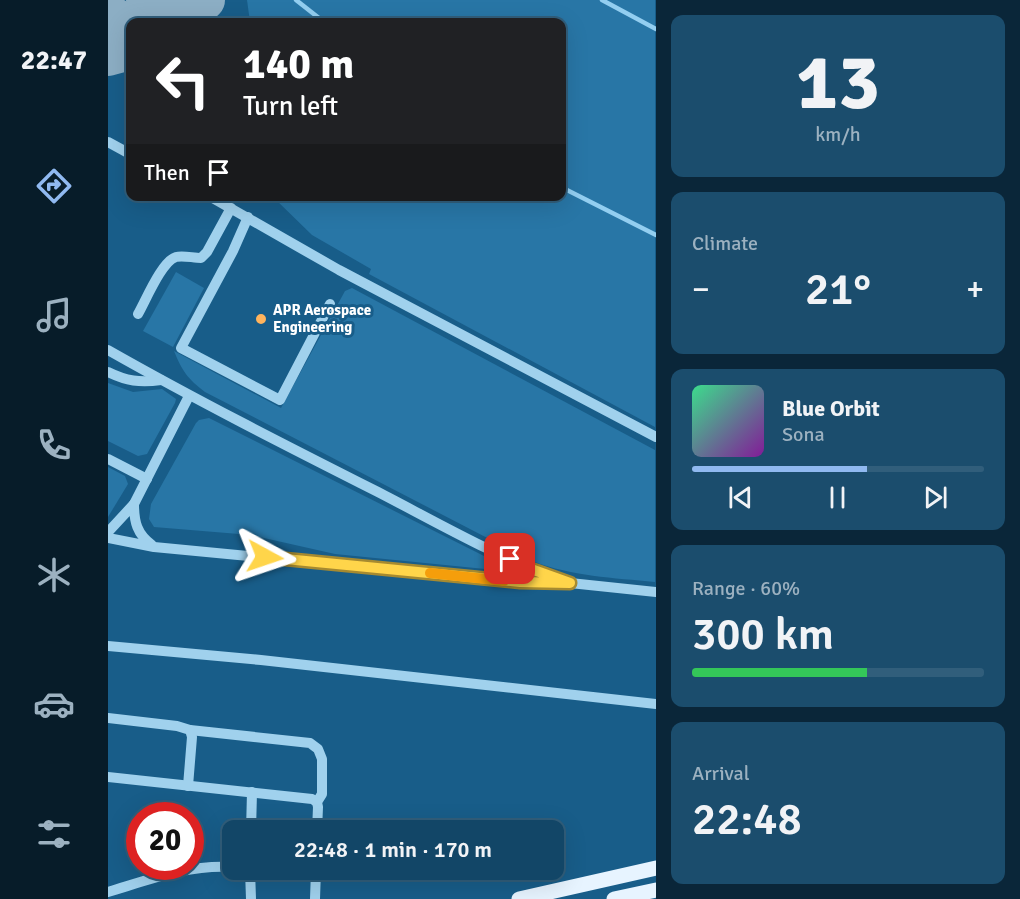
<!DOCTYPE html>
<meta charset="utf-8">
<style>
:root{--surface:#124667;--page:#1b4d6d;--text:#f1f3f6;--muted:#9cb1c0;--line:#315e7b;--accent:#90b9f0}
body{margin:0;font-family:Signika,sans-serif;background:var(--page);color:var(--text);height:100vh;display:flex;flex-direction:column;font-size:22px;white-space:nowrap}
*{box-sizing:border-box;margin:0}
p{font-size:20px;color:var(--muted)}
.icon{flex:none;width:33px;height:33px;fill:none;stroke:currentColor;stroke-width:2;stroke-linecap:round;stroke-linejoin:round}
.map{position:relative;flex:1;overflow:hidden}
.details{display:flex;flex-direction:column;gap:15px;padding:15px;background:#0a2639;width:364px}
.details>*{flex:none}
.guide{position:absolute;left:18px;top:18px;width:440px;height:183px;border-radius:12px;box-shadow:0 6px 24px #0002,0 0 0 2px var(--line);background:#202124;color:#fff;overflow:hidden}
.speed{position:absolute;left:18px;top:802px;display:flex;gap:12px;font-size:30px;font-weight:700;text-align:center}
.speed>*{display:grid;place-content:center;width:78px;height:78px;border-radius:50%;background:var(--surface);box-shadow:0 6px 24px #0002,0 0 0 2px var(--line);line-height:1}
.speed .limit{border:9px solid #d22;background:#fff;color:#111}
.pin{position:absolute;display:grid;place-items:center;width:51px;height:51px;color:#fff;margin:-26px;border-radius:12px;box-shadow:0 3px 9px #0006}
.me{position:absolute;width:66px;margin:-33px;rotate:95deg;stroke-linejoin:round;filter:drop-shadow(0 0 4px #0008)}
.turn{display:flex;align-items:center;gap:21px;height:126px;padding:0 18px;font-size:27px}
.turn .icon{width:78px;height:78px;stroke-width:2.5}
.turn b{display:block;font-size:42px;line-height:51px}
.then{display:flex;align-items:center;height:57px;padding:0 18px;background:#0003;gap:12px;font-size:22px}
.big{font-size:45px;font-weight:600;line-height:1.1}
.details .tile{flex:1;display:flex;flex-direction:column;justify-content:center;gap:9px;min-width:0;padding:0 21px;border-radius:12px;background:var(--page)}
.details .dial{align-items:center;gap:0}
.dial b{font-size:78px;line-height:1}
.song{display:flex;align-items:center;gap:18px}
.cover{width:72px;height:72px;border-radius:9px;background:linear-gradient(135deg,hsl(150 70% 55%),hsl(290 70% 35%))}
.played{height:6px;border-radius:3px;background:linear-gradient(90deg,var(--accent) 60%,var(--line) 60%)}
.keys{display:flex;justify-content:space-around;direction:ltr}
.heat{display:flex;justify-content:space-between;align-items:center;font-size:33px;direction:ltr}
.charge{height:9px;border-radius:4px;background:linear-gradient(90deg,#34c759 60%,var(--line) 0)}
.trip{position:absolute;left:114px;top:820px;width:342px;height:60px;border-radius:12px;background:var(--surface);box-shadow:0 6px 24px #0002,0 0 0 2px var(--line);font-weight:600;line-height:60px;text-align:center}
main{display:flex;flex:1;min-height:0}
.dock{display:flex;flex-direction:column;width:108px;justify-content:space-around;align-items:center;background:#071c29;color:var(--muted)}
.dock .icon{width:42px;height:42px}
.dock .on{color:var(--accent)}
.dock b{font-size:27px;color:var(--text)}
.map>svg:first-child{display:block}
.green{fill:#2876a6}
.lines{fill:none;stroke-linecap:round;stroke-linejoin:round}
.stream{stroke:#93cef0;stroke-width:4.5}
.taxiway{stroke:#8caec4;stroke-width:40}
.minor{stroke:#a0d1ed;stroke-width:10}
.major{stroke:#e7f4ff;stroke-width:15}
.route-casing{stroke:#a68a30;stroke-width:15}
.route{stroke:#ffd54a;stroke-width:10}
.slow{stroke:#f59e0b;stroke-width:10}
.poi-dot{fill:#ffb45d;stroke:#185d89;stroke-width:2}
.labels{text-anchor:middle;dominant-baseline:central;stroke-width:6;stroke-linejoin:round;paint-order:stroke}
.poi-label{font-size:15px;font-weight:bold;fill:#fff;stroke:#185d89;text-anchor:start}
</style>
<main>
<nav class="dock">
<b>22:47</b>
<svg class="icon on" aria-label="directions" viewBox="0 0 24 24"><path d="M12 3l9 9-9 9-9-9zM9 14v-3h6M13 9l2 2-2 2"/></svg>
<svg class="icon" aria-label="music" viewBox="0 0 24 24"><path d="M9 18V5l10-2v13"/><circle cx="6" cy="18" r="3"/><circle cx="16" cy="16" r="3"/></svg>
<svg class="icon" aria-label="phone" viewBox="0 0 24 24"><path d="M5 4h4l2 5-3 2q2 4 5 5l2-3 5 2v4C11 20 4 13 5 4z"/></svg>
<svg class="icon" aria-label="climate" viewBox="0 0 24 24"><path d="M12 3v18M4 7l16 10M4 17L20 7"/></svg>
<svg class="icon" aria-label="car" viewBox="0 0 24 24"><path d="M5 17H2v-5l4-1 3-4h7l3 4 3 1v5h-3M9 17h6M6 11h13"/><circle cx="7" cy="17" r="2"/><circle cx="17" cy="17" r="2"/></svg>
<svg class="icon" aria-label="filters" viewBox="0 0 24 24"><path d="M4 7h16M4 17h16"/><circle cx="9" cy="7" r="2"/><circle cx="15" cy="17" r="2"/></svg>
</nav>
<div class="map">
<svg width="548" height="899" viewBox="0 0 548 899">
<rect width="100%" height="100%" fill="#185d89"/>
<g class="green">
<path d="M139 0H547V427L261 274 263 269 204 235 165 197 453 196V22H142Z"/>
<path d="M68 272 96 288 65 347 35 331Z"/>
<path d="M244 288 547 450V582C506 578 463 576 424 561L97 392C80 379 74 371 66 351L173 408 237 291Z"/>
<path d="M0 383 25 392 54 389 68 399 67 403 39 454 30 456 0 441Z"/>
<path d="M101 418 408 572 227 554 143 535 46 527 41 519 43 504 88 423 91 420Z"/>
<path d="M0 467 17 476 20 484 0 517Z"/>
</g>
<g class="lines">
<g class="stream">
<path d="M188 0 216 22"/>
<path d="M494 0 548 29"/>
<path d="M453 187 548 235"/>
</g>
<g class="taxiway">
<path d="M38 0C62 13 75 23 97 0"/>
<path d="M0 14 22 26"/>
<path d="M0 56 22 50"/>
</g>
<g class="minor">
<path d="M0 142 22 154"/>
<path d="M101 196 231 270 548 437"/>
<path d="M140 217 125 251 73 348 172 400 222 304"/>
<path d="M30 314C38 300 54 261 68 257 75 255 85 258 93 258L99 252 123 208"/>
<path d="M0 350C88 400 179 446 270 492 330 523 390 558 454 580"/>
<path d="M0 372C18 381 32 383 53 380"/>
<path d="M0 459 39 479"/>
<path d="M26 504 81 396"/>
<path d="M0 532 26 504C26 522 29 534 44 545"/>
<path d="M0 538 46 547 412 582 462 583 548 592"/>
<path d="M0 646 153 660 548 704"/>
<path d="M0 718 69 726 82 730 84 737 80 786"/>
<path d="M82 730 202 743 210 749 214 759V794L209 802 210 807 209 831"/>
<path d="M0 777 204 799 209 802"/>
<path d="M143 831 144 792"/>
<path d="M142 870 143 899"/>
<path d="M0 892C40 880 82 864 124 867"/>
<path d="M207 899 208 870"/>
</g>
<g class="major">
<path d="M411 899 548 868"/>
<path d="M506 899 548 890"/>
</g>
</g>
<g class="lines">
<g class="route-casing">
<path id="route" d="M157 557 412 582 462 583 423 569 402 559"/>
</g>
<use href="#route" class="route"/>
<path class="slow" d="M322 573 396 581"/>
</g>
<circle class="poi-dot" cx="153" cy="319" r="6"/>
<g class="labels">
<g class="poi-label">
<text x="165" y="310">APR Aerospace<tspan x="165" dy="17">Engineering</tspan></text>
</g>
</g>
</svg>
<div class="speed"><div class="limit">20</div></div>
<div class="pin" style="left:402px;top:559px;background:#d93025"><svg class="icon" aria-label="arrive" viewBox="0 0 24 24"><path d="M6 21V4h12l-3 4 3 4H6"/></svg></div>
<svg class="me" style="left:157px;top:557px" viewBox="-20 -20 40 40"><path d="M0-17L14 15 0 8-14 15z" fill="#ffd54a" stroke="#fff" stroke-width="4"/></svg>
<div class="trip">22:48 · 1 min · 170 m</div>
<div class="guide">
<div class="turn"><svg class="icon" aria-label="left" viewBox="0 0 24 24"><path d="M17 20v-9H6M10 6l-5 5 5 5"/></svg><div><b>140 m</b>Turn left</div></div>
<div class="then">Then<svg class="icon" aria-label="arrive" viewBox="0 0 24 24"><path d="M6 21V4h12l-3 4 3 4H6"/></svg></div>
</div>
</div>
<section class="details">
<div class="tile dial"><b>13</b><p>km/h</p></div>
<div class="tile"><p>Climate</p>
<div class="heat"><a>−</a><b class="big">21°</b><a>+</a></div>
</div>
<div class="tile">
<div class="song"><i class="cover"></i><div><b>Blue Orbit</b><p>Sona</p></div></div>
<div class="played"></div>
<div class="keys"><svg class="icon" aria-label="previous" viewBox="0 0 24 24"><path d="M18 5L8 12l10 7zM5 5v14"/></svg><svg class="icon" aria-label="pause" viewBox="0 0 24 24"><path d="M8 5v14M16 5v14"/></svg><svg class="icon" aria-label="next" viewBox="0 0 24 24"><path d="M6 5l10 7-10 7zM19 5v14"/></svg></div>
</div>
<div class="tile"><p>Range · 60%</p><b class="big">300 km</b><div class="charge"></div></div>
<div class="tile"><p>Arrival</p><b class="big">22:48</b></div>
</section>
</main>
